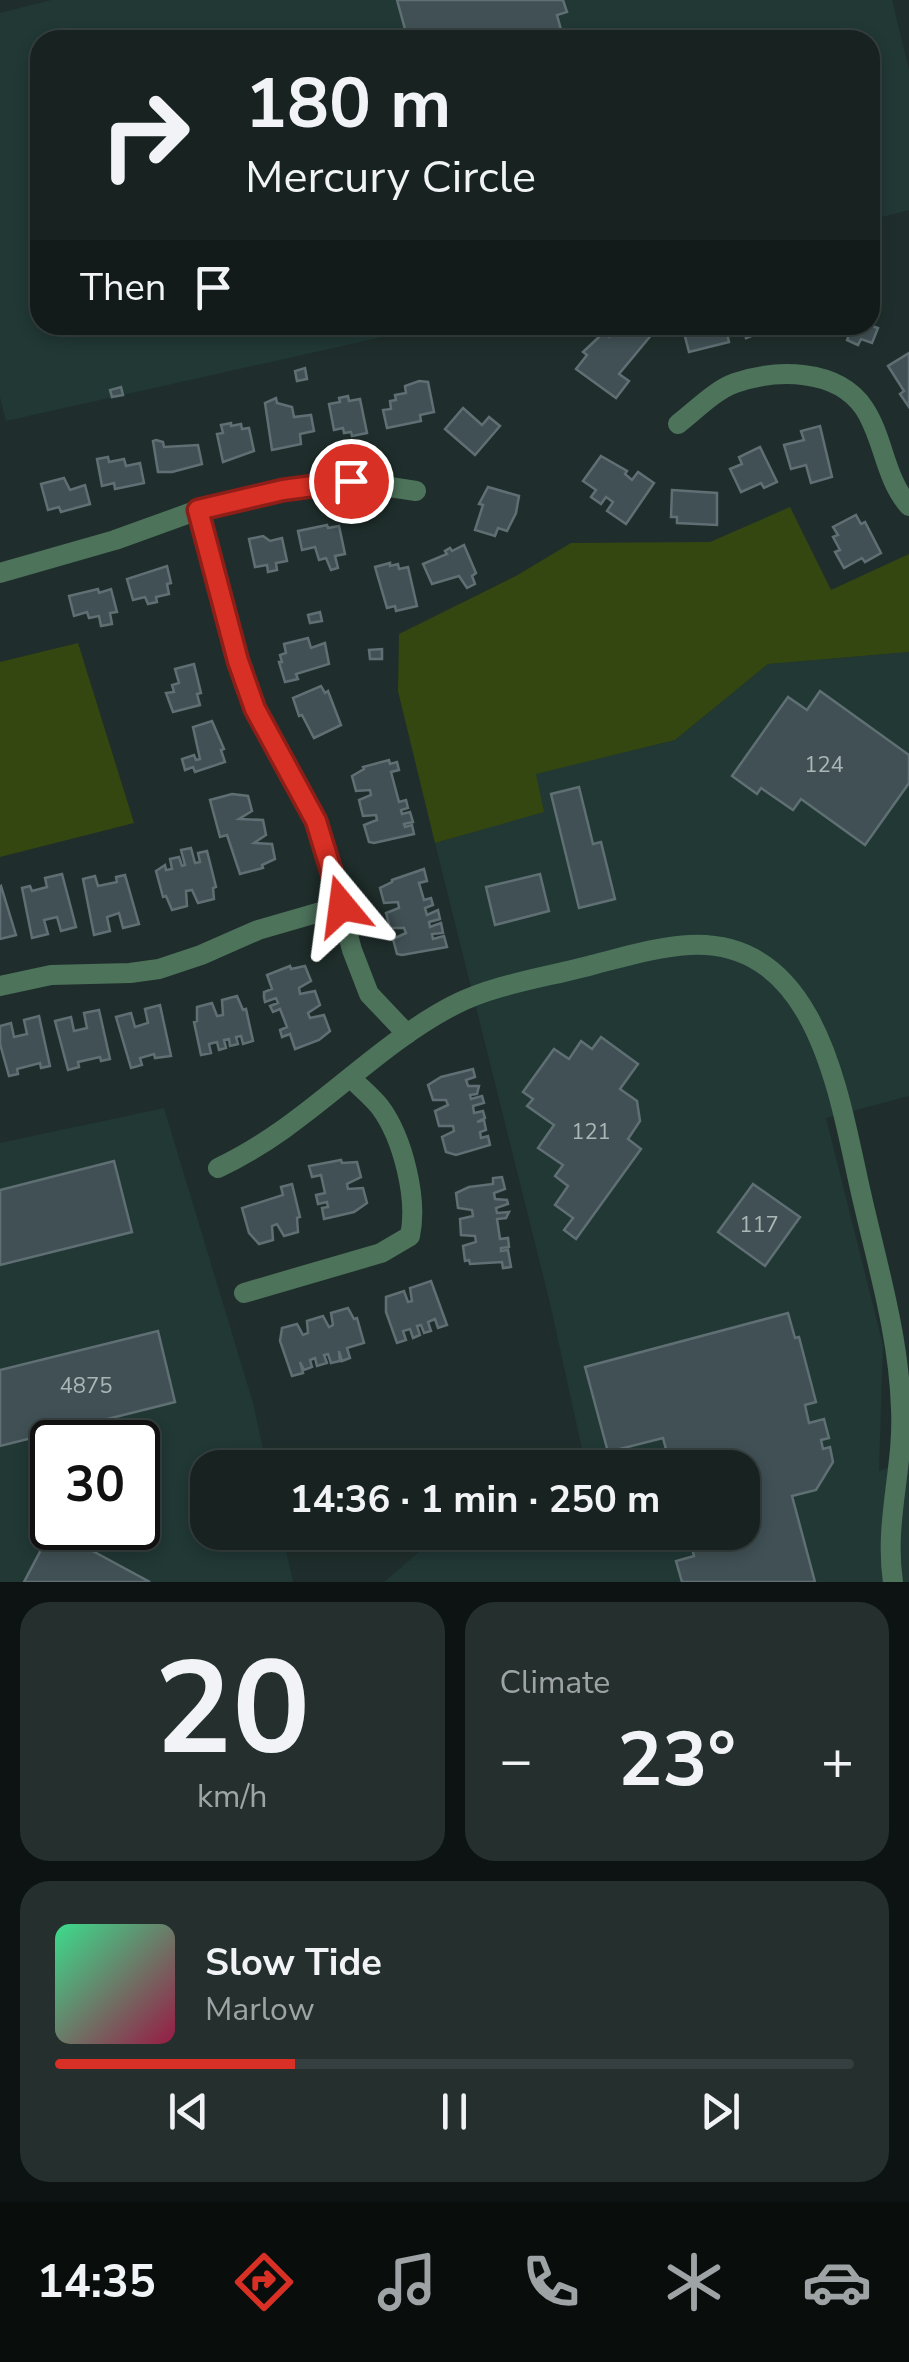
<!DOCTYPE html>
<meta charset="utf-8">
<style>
:root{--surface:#172221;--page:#242f2e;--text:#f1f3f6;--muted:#9ea4a5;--line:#363f3f;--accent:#d93025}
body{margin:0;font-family:"Nunito Sans",sans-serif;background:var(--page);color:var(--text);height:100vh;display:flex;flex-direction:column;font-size:38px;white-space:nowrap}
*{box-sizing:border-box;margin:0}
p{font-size:32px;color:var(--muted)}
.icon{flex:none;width:55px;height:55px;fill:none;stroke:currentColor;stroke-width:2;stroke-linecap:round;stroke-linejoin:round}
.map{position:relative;height:1582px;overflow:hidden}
.panel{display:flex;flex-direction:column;gap:20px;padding:20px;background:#0d1312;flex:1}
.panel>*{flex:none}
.hud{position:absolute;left:30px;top:30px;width:850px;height:305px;border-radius:30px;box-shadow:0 5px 15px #0003,0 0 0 2px var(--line);background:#172221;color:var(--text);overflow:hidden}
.speed{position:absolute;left:30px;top:1420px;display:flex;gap:20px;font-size:50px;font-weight:700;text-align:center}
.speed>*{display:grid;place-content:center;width:130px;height:130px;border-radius:50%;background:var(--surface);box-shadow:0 5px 15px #0003,0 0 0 2px var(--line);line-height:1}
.speed .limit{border:5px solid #111;border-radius:15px;background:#fff;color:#111}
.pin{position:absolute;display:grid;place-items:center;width:85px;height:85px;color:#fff;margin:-42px;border:5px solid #fff;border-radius:50%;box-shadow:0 2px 10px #0007}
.me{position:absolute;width:110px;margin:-55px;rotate:344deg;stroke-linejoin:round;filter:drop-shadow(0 0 8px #0008)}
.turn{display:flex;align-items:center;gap:35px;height:210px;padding:0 50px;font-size:45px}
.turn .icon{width:130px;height:130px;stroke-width:2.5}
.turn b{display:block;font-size:70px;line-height:85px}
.then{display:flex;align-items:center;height:95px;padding:0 50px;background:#0003;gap:20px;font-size:38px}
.big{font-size:75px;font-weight:700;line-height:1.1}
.panel .card{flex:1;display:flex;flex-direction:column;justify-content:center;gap:15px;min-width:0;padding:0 35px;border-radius:30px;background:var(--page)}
.panel .dial{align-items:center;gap:0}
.dial b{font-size:130px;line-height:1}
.song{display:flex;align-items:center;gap:30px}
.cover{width:120px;height:120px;border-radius:15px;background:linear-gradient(135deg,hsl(150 70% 55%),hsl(340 70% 35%))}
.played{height:10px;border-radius:5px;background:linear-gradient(90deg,var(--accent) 30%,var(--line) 30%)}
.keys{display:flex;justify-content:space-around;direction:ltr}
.heat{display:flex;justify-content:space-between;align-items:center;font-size:55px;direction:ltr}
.panel .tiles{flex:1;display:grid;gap:20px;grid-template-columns:1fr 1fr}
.card:last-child{grid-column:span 2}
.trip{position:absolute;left:190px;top:1450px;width:570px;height:100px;border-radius:30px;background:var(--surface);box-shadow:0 5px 15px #0003,0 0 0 2px var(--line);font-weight:700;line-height:100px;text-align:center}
.dock{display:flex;height:160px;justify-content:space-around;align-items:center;background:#090e0d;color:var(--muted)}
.dock .icon{width:70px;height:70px}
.dock .on{color:var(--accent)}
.dock b{font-size:45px;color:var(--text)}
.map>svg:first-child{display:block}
.built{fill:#213835;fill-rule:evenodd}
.green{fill:#344711}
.building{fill:#405054;stroke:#5f6f73;stroke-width:2.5}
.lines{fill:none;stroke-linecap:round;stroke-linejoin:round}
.minor{stroke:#4d735b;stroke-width:20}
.route-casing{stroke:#8d1f18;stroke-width:25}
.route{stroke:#d93025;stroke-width:18}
.labels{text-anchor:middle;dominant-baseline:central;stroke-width:10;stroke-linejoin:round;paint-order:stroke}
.number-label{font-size:22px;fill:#abb6b6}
</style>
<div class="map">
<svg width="909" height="1582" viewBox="0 0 909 1582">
<rect width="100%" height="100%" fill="#1f2e2c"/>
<g class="built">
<path d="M51 0H892L909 70V210L870 220V40H40V325H436L6 421 0 397V13Z"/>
<path d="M909 652V1096L826 1118 883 1345 879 1471 909 1460V1582H384L441 1533 742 1532V1468L586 1467 550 1303 435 843 543 812 535 774 675 740 768 664Z"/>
<path d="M164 1108 253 1403 267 1467 208 1468V1532L282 1533 293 1582H0V1143ZM52 1442H138V1528H52Z"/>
</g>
<g class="green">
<path d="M790 507 831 590 909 554V652L768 664 675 740 536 774 544 812 435 843 398 691 399 634 516 576 571 543 710 542Z"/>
<path d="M78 643 134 823 0 857V662Z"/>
</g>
<g class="building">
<path d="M397 0H563L567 12 557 15 563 37 573 35 574 40H408Z"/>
<path d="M870 312 877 315 872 326 878 328 872 343 861 339 858 345 847 340 849 335 840 332 839 335 818 327 870 325Z"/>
<path d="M617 325 658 327 619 374 629 381 616 398 576 369 587 355 583 352 599 337 601 327 610 331V335Z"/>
<path d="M682 325H725L729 342 689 352Z"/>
<path d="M743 325H781L746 338Z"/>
<path d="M909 353V407L900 394 904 391 888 366Z"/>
<path d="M305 368 307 379 297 381 295 371Z"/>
<path d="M419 381 428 382 434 412 420 415 421 421 387 428 383 410 391 409 390 401 396 400 395 395 406 393 405 386Z"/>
<path d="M121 387 123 395 112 397 110 390Z"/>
<path d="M348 396 349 401 360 399 367 433 352 436 351 432 344 433 343 428 334 430 329 404 340 402 339 398Z"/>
<path d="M276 398 277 403 292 407 294 417 311 415 314 431 300 434 301 444 272 450 265 403Z"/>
<path d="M463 408 482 425 489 417 500 426 475 455 445 429Z"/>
<path d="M231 423V426L241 424 242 429 249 428 254 451 223 462 217 434 223 433 221 425Z"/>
<path d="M820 426 832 477 811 483 806 465 791 469 784 445 804 440 801 431Z"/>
<path d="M156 440 163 442 164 447 198 445 202 464 172 472H158L153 441Z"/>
<path d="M760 447 777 482 764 488 761 483 741 492 730 469 742 464 739 457Z"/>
<path d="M601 456 627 471 625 474 632 480 638 472 654 483 626 524 607 511 613 502 606 497 601 504 591 497 596 490 583 481Z"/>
<path d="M108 457 109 462 124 459 126 466 140 463 144 483 115 489 114 483 102 486 97 459Z"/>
<path d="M64 478 70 490 85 485 90 504 61 512 59 507 48 510 41 484Z"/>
<path d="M488 487 519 496 516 513 507 531 498 528 495 536 475 530 483 505 479 504Z"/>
<path d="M672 490 717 493V525L677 523V517H671Z"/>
<path d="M856 515 861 524 865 522 881 553 865 562 862 558 844 568 835 552 840 550 833 537 838 535 833 527Z"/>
<path d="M327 525 328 528 339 526 345 554 335 556 338 568 331 570 326 558 319 560 315 547 302 550 298 531Z"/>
<path d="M263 536 270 541 282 538 287 561 276 563 277 570 268 572 267 565 255 567 249 539Z"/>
<path d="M464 545 476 573 472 576 475 584 467 588 459 576 432 584 423 564 447 554 445 551 450 548 452 551Z"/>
<path d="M390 563V566L398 564 399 569 408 567 417 606 396 611 395 606 387 608 375 567Z"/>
<path d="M167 566 171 583 167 584 169 594 156 597 157 602 148 604 145 597 133 600 127 579Z"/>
<path d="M98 589 99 593 111 589 117 612 110 613 112 624 101 626 99 616 89 618 87 612 74 616 69 596Z"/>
<path d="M320 612 322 621 310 623 308 615Z"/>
<path d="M308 638 311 648 325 643 329 664 296 674 298 679 285 682 279 662H282L280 655 286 653 284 644Z"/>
<path d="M382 649V659H370L369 650Z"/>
<path d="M194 664 201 693 197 694 200 705 173 712 166 693 174 692 172 685 179 683 175 669Z"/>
<path d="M321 686 325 693 328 691 341 725 314 738 302 715 299 716 293 698Z"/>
<path d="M820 691 909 755V783L865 845 801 799 793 810 761 788 757 794 732 776 788 697 807 710Z"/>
<path d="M212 721 224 749 221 750 225 762 195 772 193 767 185 770 182 759 194 755 196 760 200 759 193 727Z"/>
<path d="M389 760 390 764 397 762 399 770 391 772 399 802 406 800 408 808 401 810 402 814 410 812 413 822 404 824 405 827 412 825 414 834 374 843 369 842 364 825 377 820 376 815 363 816 359 800 371 795 370 790 356 791 352 776 364 769 363 767Z"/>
<path d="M579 787 593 844 601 842 615 899 579 908 551 794Z"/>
<path d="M232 794 248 796 252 811 239 819 263 820 266 835 254 843 272 844 275 859 262 865 263 868 240 874 227 835 220 837 210 800Z"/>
<path d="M191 848 195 863 200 862 198 853 207 851 216 887 213 888 214 899 198 903 192 890 186 891 187 906 172 910 166 896 163 897 156 871 165 865 166 870 172 869 170 859 179 857 182 866 185 865 181 850Z"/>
<path d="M424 869 427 881 419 883 424 900 431 898 433 905 425 908 427 915 438 910 440 919 429 922 430 927 441 923 443 933 432 934 433 939 444 936 447 947 402 955 397 954 393 939 406 933 404 928H390L386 913 399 908 398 902 384 903 380 888 392 882V880Z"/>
<path d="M62 874 76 927 61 931 57 917 44 920 48 934 32 938 22 888 30 886 32 891 47 887 45 878Z"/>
<path d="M540 874 549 911 495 925 486 887Z"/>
<path d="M125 875 139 924 123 928 119 913 107 917 110 931 94 935 83 879 95 876 98 886 117 882 116 877Z"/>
<path d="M1 886 16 935 0 939V887Z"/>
<path d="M290 966 291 969 305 966 311 981 299 988 300 994 315 991 320 1005 308 1013 310 1018 324 1015 330 1031 319 1040 295 1049 290 1034 282 1037 280 1030 287 1027 280 1009 273 1012 270 1006 278 1003 276 998 265 1002 264 997V992L272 989 267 975Z"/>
<path d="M237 996 243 1010 246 1009 253 1041 243 1044 241 1036 236 1037 238 1044 230 1046 229 1039 224 1040 226 1048 219 1050 217 1042 209 1044 211 1053 201 1055 194 1022 197 1021V1007L212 1003 217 1016 223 1015 222 1000Z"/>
<path d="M160 1005 171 1056 155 1058 154 1054 140 1058 142 1065 131 1068 116 1017 131 1013 135 1027 148 1023 145 1009Z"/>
<path d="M99 1010 110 1059 101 1061 100 1057 78 1062 79 1067 68 1070 55 1021 71 1017 74 1031 87 1028 84 1013Z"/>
<path d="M39 1016 50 1066 41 1068 40 1063 17 1069 18 1074 9 1076 0 1044V1026L11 1023 14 1037 27 1034 24 1020Z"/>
<path d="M601 1037 638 1064 620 1089 637 1101 640 1121 628 1139 641 1149 576 1239 564 1230 573 1218 555 1205 568 1186 555 1176 563 1165 538 1148 554 1125 527 1106 533 1099 523 1092 554 1049 569 1059 581 1041 592 1049Z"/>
<path d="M473 1069 475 1077 466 1080 468 1086H479L477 1094 470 1095 471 1099 482 1096 484 1103 473 1106 474 1113 483 1111 485 1118 477 1122 484 1120 486 1130 480 1132 481 1138 488 1136 490 1145 456 1155 446 1152 442 1137 454 1131 453 1126H439L435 1111 448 1105 446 1100H433L428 1085 441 1077Z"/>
<path d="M341 1160 342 1163 357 1162 361 1177 347 1184 348 1189 363 1188 367 1203 354 1212 324 1219 322 1208 328 1207 327 1202 318 1204 316 1195 325 1193 321 1175 312 1177 309 1166Z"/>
<path d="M114 1161 132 1232 0 1265V1190Z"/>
<path d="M502 1177 505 1189 494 1193 495 1199 507 1200 508 1204 496 1208 497 1213 509 1212 506 1218 497 1219 500 1239 508 1238 509 1247 501 1248V1251L508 1250 511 1267 503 1268 502 1262 470 1264 469 1260 465 1261 463 1246 476 1242 475 1236 461 1235 460 1219 473 1216 472 1210 458 1208 456 1193 469 1187 493 1184V1178Z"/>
<path d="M292 1184 300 1217 297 1218 298 1232 284 1236 277 1224 272 1226 273 1240 259 1244 249 1233 242 1208 283 1195 281 1187Z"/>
<path d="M753 1184 800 1217 765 1266 718 1232Z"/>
<path d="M431 1281 447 1325 438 1328 435 1319 428 1322 431 1331 424 1333 421 1325 417 1326 420 1335 413 1338 410 1329 403 1331 406 1340 397 1343 386 1312V1297L404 1291 408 1302 412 1301 410 1288Z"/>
<path d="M348 1308 354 1319 357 1318 364 1343 347 1348 350 1358 342 1361 339 1351 340 1361 331 1363 328 1354 324 1355 327 1363 317 1366 315 1358 310 1360 312 1367 304 1370 300 1362 303 1373 292 1376 280 1341 282 1328 297 1324 303 1335 308 1333 307 1321 323 1316 329 1327 333 1325 331 1313Z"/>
<path d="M788 1313 795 1338 799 1337 816 1402 805 1405 809 1423 824 1419 829 1438 821 1440 823 1449 830 1447 833 1462 816 1490 792 1496 815 1582H682L676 1561 694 1556 688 1532H742V1468H671L663 1438 608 1452 585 1367Z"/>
<path d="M158 1331 175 1402 0 1446V1370Z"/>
<path d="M52 1529 150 1582H24Z"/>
</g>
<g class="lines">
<g class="minor">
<path d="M678 424C695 411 715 390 735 383 776 369 837 368 864 408 884 438 884 477 909 506"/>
<path d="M198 510 238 661 255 709 317 821 352 950 369 994 407 1034"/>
<path d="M0 573 115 540 198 510 283 490 351 481 416 491"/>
<path d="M0 986 51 975 130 973 159 969 201 955 258 930 341 906"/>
<path d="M218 1168C308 1126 369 1049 454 1005 495 984 548 977 592 965 624 957 656 947 689 945 819 938 839 1098 861 1193 877 1264 899 1336 901 1409 904 1467 884 1522 893 1582"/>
<path d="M244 1293 381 1253 410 1236C418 1199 403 1138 380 1107 372 1097 361 1088 352 1079"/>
</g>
</g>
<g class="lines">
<g class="route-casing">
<path id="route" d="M342 906 316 821 255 709 238 661 198 510 283 490 351 481"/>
</g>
<use href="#route" class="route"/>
</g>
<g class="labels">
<g class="number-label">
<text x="824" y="765">124</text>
<text x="591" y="1132">121</text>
<text x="759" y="1225">117</text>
<text x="86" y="1386">4875</text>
</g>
</g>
</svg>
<div class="speed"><div class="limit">30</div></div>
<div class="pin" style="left:351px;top:481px;background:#d93025"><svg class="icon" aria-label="arrive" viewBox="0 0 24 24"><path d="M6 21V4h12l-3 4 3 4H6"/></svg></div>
<svg class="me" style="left:342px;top:906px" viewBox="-20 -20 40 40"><path d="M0-17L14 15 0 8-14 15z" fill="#d93025" stroke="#fff" stroke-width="4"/></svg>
<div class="trip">14:36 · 1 min · 250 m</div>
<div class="hud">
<div class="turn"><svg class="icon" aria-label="right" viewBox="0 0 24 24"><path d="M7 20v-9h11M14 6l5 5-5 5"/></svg><div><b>180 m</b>Mercury Circle</div></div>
<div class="then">Then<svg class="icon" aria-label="arrive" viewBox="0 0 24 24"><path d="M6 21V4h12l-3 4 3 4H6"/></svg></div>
</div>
</div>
<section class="panel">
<div class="tiles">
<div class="card dial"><b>20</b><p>km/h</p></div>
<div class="card"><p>Climate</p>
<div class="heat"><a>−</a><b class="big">23°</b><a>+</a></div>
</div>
<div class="card">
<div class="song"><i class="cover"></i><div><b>Slow Tide</b><p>Marlow</p></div></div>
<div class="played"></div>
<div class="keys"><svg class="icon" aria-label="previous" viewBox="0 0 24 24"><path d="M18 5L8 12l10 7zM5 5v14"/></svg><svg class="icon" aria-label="pause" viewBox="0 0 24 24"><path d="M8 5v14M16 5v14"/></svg><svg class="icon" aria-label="next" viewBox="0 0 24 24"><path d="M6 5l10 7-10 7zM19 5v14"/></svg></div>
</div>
</div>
</section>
<nav class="dock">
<b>14:35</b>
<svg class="icon on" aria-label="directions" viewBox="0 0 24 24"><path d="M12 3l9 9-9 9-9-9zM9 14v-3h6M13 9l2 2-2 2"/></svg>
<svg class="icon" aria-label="music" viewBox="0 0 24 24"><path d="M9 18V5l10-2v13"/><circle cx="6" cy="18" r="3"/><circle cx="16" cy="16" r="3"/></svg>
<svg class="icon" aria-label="phone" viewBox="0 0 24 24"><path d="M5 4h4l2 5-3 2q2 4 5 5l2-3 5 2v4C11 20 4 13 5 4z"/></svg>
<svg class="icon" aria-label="climate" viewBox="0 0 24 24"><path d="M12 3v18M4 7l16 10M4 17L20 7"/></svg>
<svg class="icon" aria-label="car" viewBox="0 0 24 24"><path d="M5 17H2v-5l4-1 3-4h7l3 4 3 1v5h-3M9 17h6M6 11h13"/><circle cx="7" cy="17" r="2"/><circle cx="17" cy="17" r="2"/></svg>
</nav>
